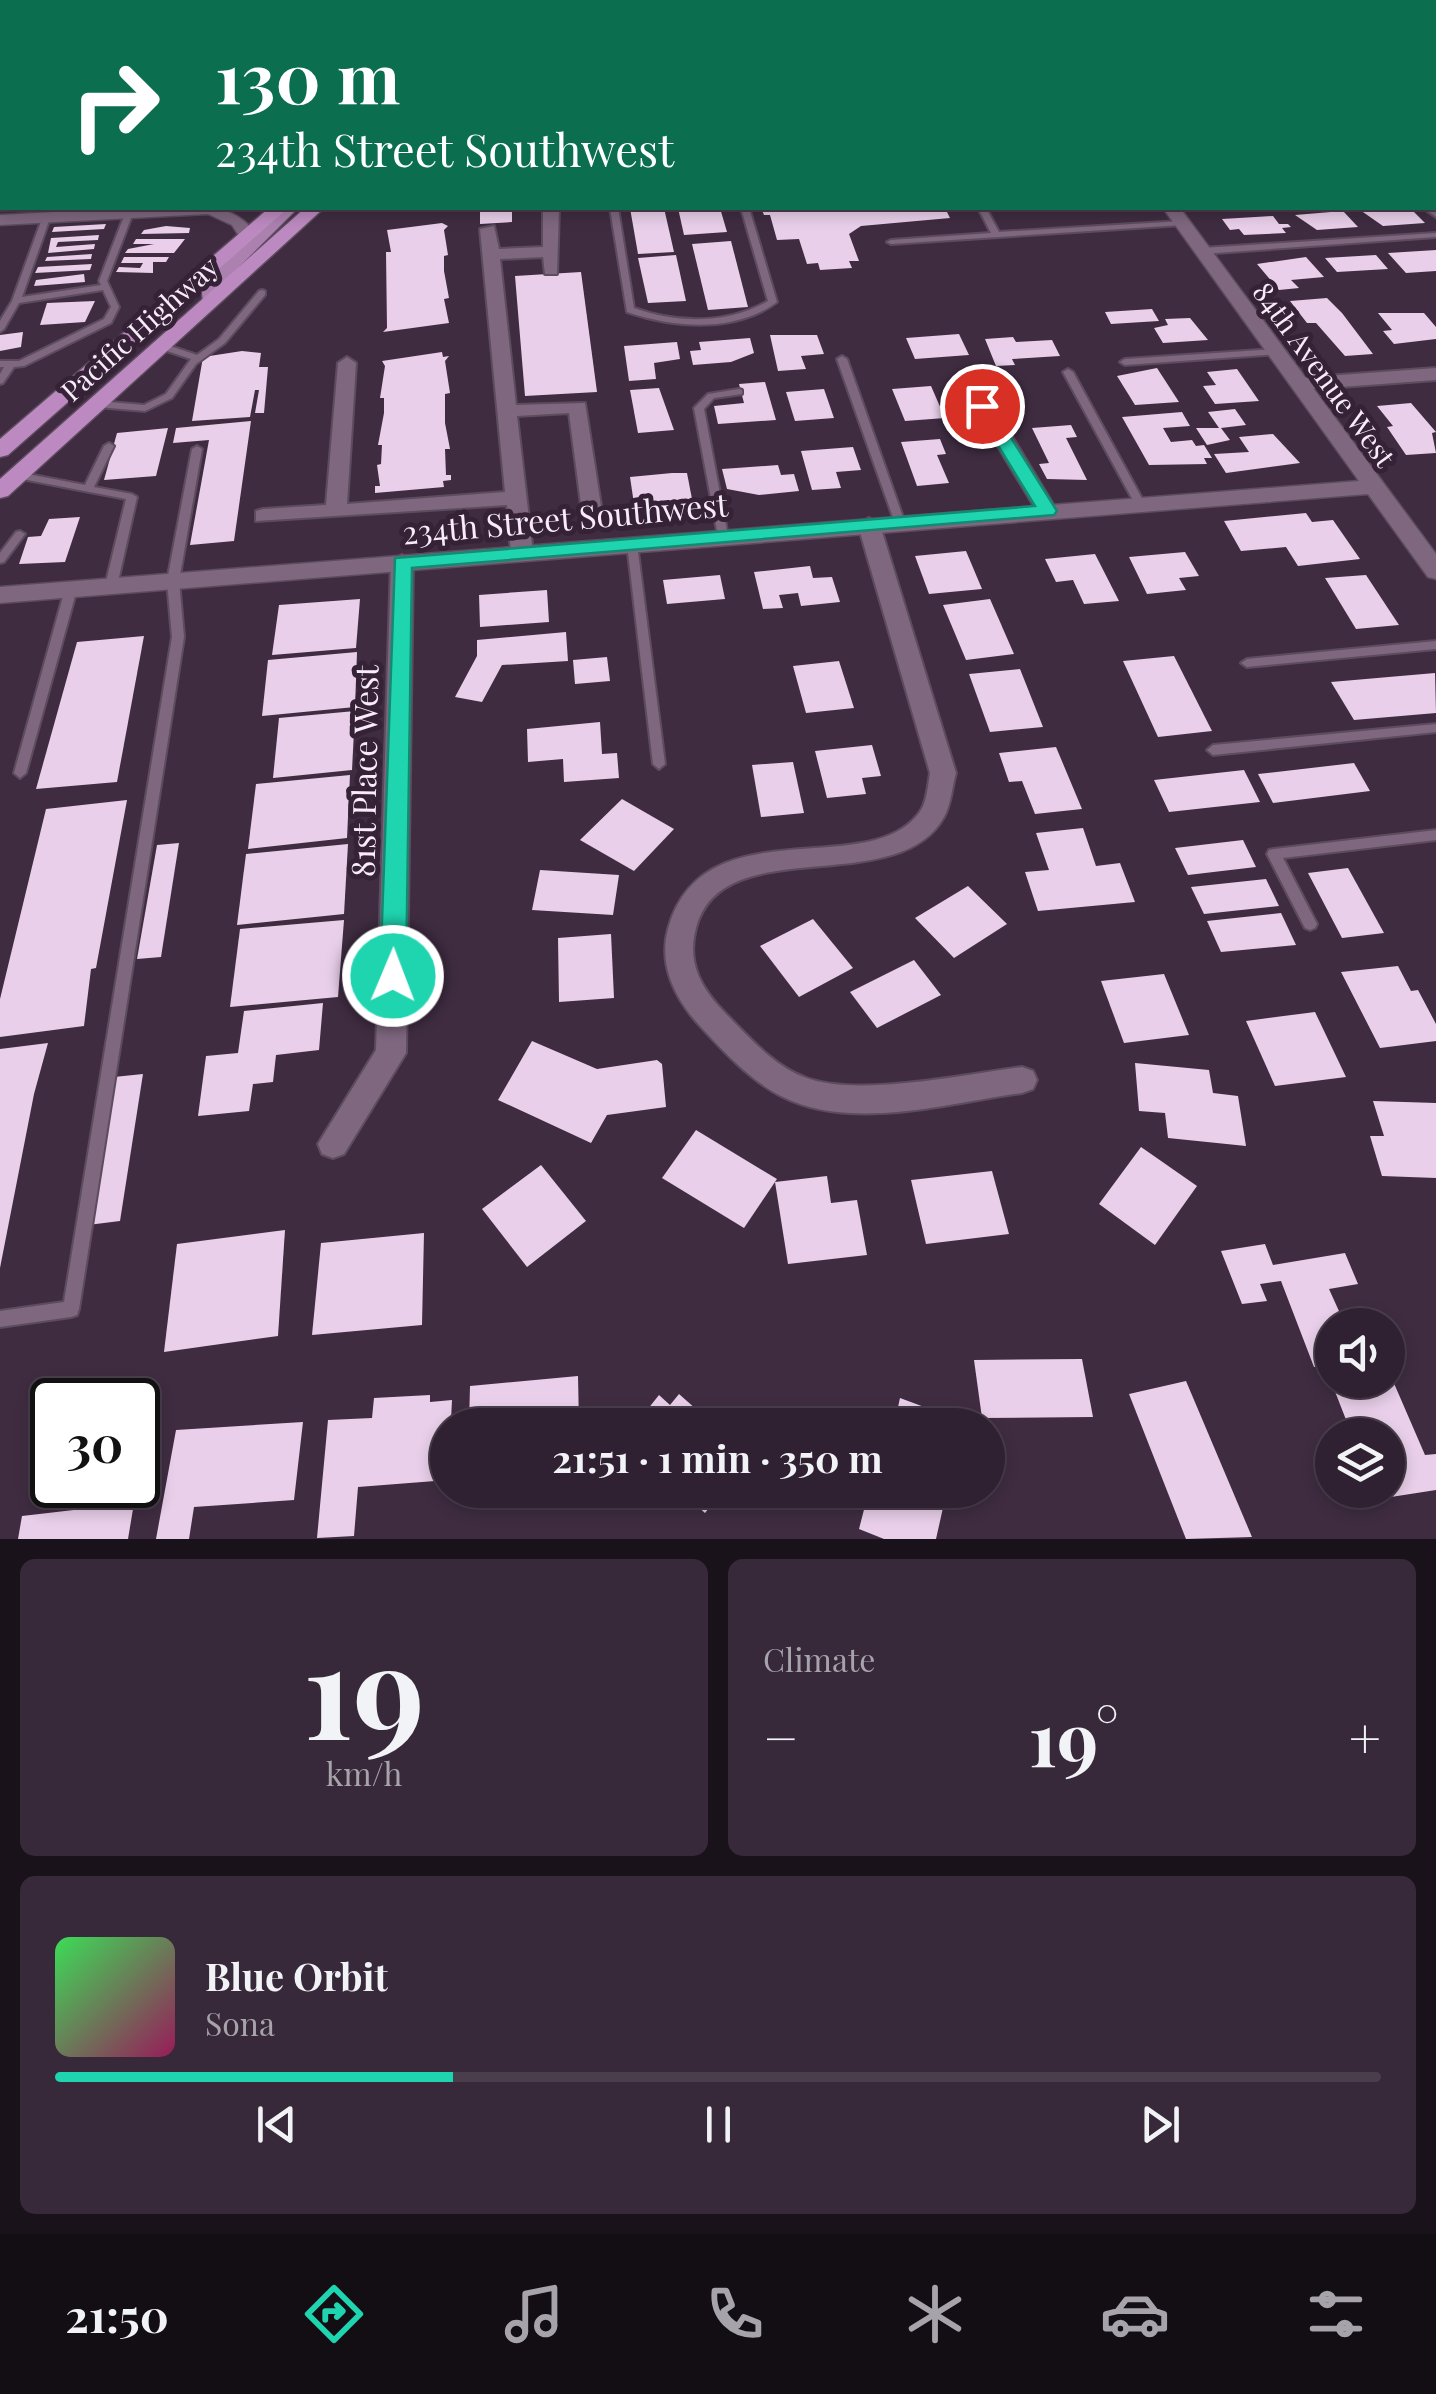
<!DOCTYPE html>
<meta charset="utf-8">
<style>
:root{--surface:#2f2131;--page:#372939;--text:#f1f3f6;--muted:#a7a3ab;--line:#4a3e4d;--accent:#1fd5b0}
body{margin:0;font-family:"Playfair Display",serif;background:var(--page);color:var(--text);height:100vh;display:flex;flex-direction:column;font-size:38px;white-space:nowrap}
*{box-sizing:border-box;margin:0}
p{font-size:32px;color:var(--muted)}
.icon{flex:none;width:55px;height:55px;fill:none;stroke:currentColor;stroke-width:2;stroke-linecap:round;stroke-linejoin:round}
.map{position:relative;height:1539px;overflow:hidden}
.side{display:flex;flex-direction:column;gap:20px;padding:20px;background:#1a121b;flex:1}
.side>*{flex:none}
.banner{position:absolute;left:0px;top:0px;width:1438px;height:210px;box-shadow:0 5px 15px #0003,0 0 0 2px var(--line);background:#0b6e4f;color:#fff;overflow:hidden}
.fabs{position:absolute;left:1315px;top:1308px;display:grid;gap:20px}
.fabs a{display:grid;place-items:center;width:90px;height:90px;border-radius:50%;background:var(--surface);box-shadow:0 5px 15px #0003,0 0 0 2px var(--line);font-size:50px}
.speed{position:absolute;left:30px;top:1378px;display:flex;gap:20px;font-size:50px;font-weight:700;text-align:center}
.speed>*{display:grid;place-content:center;width:130px;height:130px;border-radius:50%;background:var(--surface);box-shadow:0 5px 15px #0003,0 0 0 2px var(--line);line-height:1}
.speed .limit{border:5px solid #111;border-radius:15px;background:#fff;color:#111}
.pin{position:absolute;display:grid;place-items:center;width:85px;height:85px;color:#fff;margin:-42px;border:5px solid #fff;border-radius:50%;box-shadow:0 2px 10px #0007}
.me{position:absolute;width:110px;margin:-55px;rotate:1deg;stroke-linejoin:round;filter:drop-shadow(0 0 8px #0008)}
.turn{display:flex;align-items:center;gap:35px;height:210px;padding:0 50px;font-size:45px}
.turn .icon{width:130px;height:130px;stroke-width:2.5}
.turn b{display:block;font-size:70px;line-height:85px}
.big{font-size:75px;font-weight:700;line-height:1.1}
.side .widget{flex:1;display:flex;flex-direction:column;justify-content:center;gap:15px;min-width:0;padding:0 35px;border-radius:15px;background:var(--page)}
.side .dial{align-items:center;gap:0}
.dial b{font-size:130px;line-height:1}
.song{display:flex;align-items:center;gap:30px}
.cover{width:120px;height:120px;border-radius:15px;background:linear-gradient(135deg,hsl(130 70% 55%),hsl(330 70% 35%))}
.played{height:10px;border-radius:5px;background:linear-gradient(90deg,var(--accent) 30%,var(--line) 30%)}
.keys{display:flex;justify-content:space-around;direction:ltr}
.heat{display:flex;justify-content:space-between;align-items:center;font-size:55px;direction:ltr}
.side .tiles{flex:1;display:grid;gap:20px;grid-template-columns:1fr 1fr}
.widget:last-child{grid-column:span 2}
.trip{position:absolute;left:430px;top:1408px;width:575px;height:100px;border-radius:50px;background:var(--surface);box-shadow:0 5px 15px #0003,0 0 0 2px var(--line);font-weight:700;line-height:100px;text-align:center}
.dock{display:flex;height:160px;justify-content:space-around;align-items:center;background:#130d14;color:var(--muted)}
.dock .icon{width:70px;height:70px}
.dock .selected{color:var(--accent)}
.dock b{font-size:45px;color:var(--text)}
.map>svg:first-child{display:block}
.building{fill:#e9cfea}
.lines{fill:none;stroke-linecap:round;stroke-linejoin:round}
.service-casing{stroke:#5d4b5e;stroke-width:4}
.minor-casing{stroke:#5d4b5e;stroke-width:4}
.tertiary-casing{stroke:#5d4b5e;stroke-width:3}
.primary-casing{stroke:#5d4b5e;stroke-width:3}
.trunk-casing{stroke:#5d4b5e;stroke-width:3}
.service{fill:#7e677f;fill-rule:evenodd}
.minor{fill:#7e677f;fill-rule:evenodd}
.tertiary{fill:#7e677f;fill-rule:evenodd}
.primary{fill:#ac81b0;fill-rule:evenodd}
.trunk{fill:#bc8ac0;fill-rule:evenodd}
.route{fill:#1fd5b0;stroke:#148a72;stroke-width:2.5}
.labels{text-anchor:middle;dominant-baseline:central;stroke-width:10;stroke-linejoin:round;paint-order:stroke}
.far-street-label{font-size:28px;fill:#f9ecfa;stroke:#352237}
.street-label{font-size:32px;fill:#f9ecfa;stroke:#352237}
</style>
<div class="map">
<svg width="1436" height="1539" viewBox="0 0 1436 1539">
<rect width="100%" height="100%" fill="#3f2c41"/>
<g class="building">
<path d="M630 208H664L674 252 638 254Z"/>
<path d="M678 208H720L727 232 684 235Z"/>
<path d="M761 208H945L950 218 861 226 849 234 859 261H849L852 268 820 270 818 263 807 264 799 239 777 240 770 215H764Z"/>
<path d="M1410 208 1425 223 1383 226 1360 210Z"/>
<path d="M512 209V222L480 224V210Z"/>
<path d="M1343 211 1358 227 1317 230 1295 215Z"/>
<path d="M1273 216 1279 224H1288L1291 227 1282 228 1286 233 1244 235 1239 229 1230 230 1222 219Z"/>
<path d="M442 223 448 226 444 230 448 255 444 256V271L449 298 444 299 449 323 383 332 387 328 386 252H391L387 230Z"/>
<path d="M106 224 104 229 52 232 54 227Z"/>
<path d="M166 226 190 228 189 233 141 234 144 230Z"/>
<path d="M99 235 98 240 58 242 56 247 95 244 94 249 48 253 51 238Z"/>
<path d="M136 239H185L174 253H125L128 249 154 244H133Z"/>
<path d="M731 241 748 307 708 310 692 244Z"/>
<path d="M1436 250V271L1406 273 1388 253Z"/>
<path d="M92 254 91 259 45 261 47 257Z"/>
<path d="M676 255 686 301 648 303 638 258Z"/>
<path d="M1376 255 1388 269 1337 272 1325 258Z"/>
<path d="M124 257H169L166 262H153V273L116 272 119 267 140 268 143 263H121Z"/>
<path d="M1306 257 1324 277 1291 280 1299 288 1279 290 1257 264Z"/>
<path d="M92 264 90 270 35 273 38 267Z"/>
<path d="M581 272 597 392 525 396 515 276Z"/>
<path d="M84 274 85 282 34 286 36 280Z"/>
<path d="M1327 298 1342 313 1373 354 1345 356 1316 323H1307L1290 301Z"/>
<path d="M95 301 85 322 40 325 47 303Z"/>
<path d="M1152 309 1159 321 1111 324 1105 312Z"/>
<path d="M1378 313H1424L1436 327V339L1394 344 1383 331 1392 330Z"/>
<path d="M1190 318 1208 340 1163 343 1154 328 1168 325 1165 319Z"/>
<path d="M23 332 21 347 0 351V335Z"/>
<path d="M959 334 969 355 915 359 906 338Z"/>
<path d="M770 335H817L824 354 801 356 806 369 778 371Z"/>
<path d="M1013 337 1016 342 1052 340 1060 356 1012 359 1015 365 996 366 985 339Z"/>
<path d="M750 338 754 353 731 362 693 365 690 351 701 350 699 342Z"/>
<path d="M677 342 680 359 654 363 656 379 629 381 624 346Z"/>
<path d="M242 351 261 353 259 367H268L264 413H255L259 390H255L250 417 192 421 203 357Z"/>
<path d="M442 352 443 357 449 356 445 361 450 393 445 394V423L450 449H445L446 475H451V480L443 481 444 487 375 493V486H380L377 465 381 464 382 445H378L384 413V398H380L385 366 382 361Z"/>
<path d="M1157 368 1179 402 1135 405 1117 376Z"/>
<path d="M1237 369 1259 401 1215 404 1203 386 1216 385 1207 372Z"/>
<path d="M765 382 776 420 718 424 714 406 744 403 739 384Z"/>
<path d="M931 386 945 418 905 421 892 389Z"/>
<path d="M659 388 674 430 638 433 630 390Z"/>
<path d="M824 389 834 418 795 421 786 392Z"/>
<path d="M1411 403 1436 432 1432 433 1436 453 1406 455 1387 427 1393 426 1377 406Z"/>
<path d="M1235 409 1246 425 1221 428 1230 440 1207 445 1196 428H1219L1208 412Z"/>
<path d="M1182 412 1190 426 1163 428 1171 442 1192 440 1196 446 1204 445 1212 458H1204L1207 464 1149 465 1122 417Z"/>
<path d="M251 421 234 541 190 545 209 440 173 443 176 428Z"/>
<path d="M1071 425 1077 437 1066 438 1087 480 1047 479 1039 464 1049 463 1032 428Z"/>
<path d="M168 428 156 476 104 480 117 433Z"/>
<path d="M1273 434 1300 463 1226 473 1214 454 1249 452 1239 437Z"/>
<path d="M940 439 946 454 937 455 949 483 917 486 901 442Z"/>
<path d="M853 447 861 470 836 472 841 488 812 490 801 451Z"/>
<path d="M778 465 781 475 794 474 799 491 759 495 727 489 722 469Z"/>
<path d="M672 473H687L692 499 634 504 630 477Z"/>
<path d="M1306 513 1312 522 1333 520 1360 559 1298 566 1286 547 1241 551 1224 521Z"/>
<path d="M80 517 65 562 19 564 28 537 41 536 49 519Z"/>
<path d="M966 551 982 589 929 594 915 556Z"/>
<path d="M1185 552 1199 576 1179 578 1186 590 1147 594 1129 557Z"/>
<path d="M1095 554 1119 601 1084 604 1073 580 1056 582 1045 559Z"/>
<path d="M810 566 813 578 832 577 840 602 801 606 798 593 779 595 783 608 763 609 754 572Z"/>
<path d="M720 575 725 599 667 604 663 580Z"/>
<path d="M1366 575 1399 625 1356 629 1325 578Z"/>
<path d="M547 590 549 622 480 627 479 595Z"/>
<path d="M360 599 356 648 272 655 279 605Z"/>
<path d="M990 599 1014 654 966 660 943 605Z"/>
<path d="M566 632 568 661 502 665 482 702 455 697 477 656V640Z"/>
<path d="M144 636 117 782 36 789 77 642Z"/>
<path d="M357 652 355 707 262 716 268 660Z"/>
<path d="M1174 656 1212 731 1158 737 1123 661Z"/>
<path d="M607 657 610 681 575 684 573 660Z"/>
<path d="M839 661 854 708 806 713 793 666Z"/>
<path d="M1020 669 1043 727 990 732 969 674Z"/>
<path d="M1435 673 1436 713 1354 720 1331 682Z"/>
<path d="M355 711 352 770 273 778 279 718Z"/>
<path d="M600 722 602 754 617 753 619 778 564 782 563 759 528 762 527 729Z"/>
<path d="M872 745 881 776 862 778 866 794 827 798 815 751Z"/>
<path d="M1056 747 1082 809 1035 814 1022 781 1009 782 999 753Z"/>
<path d="M793 762 804 813 761 817 752 765Z"/>
<path d="M1354 763 1370 791 1273 803 1258 774Z"/>
<path d="M1244 770 1260 802 1169 812 1154 780Z"/>
<path d="M350 775 347 838 248 849 256 784Z"/>
<path d="M622 799 674 829 634 871 580 840Z"/>
<path d="M127 800 96 968 91 969 84 1026 0 1037V999L46 809Z"/>
<path d="M1083 828 1096 866 1120 863 1135 902 1038 911 1025 872 1049 870 1036 833Z"/>
<path d="M1243 840 1256 867 1188 875 1175 848Z"/>
<path d="M179 843 161 957 137 959 157 845Z"/>
<path d="M348 844 344 914 237 925 246 854Z"/>
<path d="M1348 868 1384 933 1342 938 1308 873Z"/>
<path d="M540 870 619 875 613 915 532 910Z"/>
<path d="M1266 879 1279 906 1204 914 1191 887Z"/>
<path d="M968 886 1007 924 954 958 915 918Z"/>
<path d="M1281 913 1296 945 1221 952 1207 921Z"/>
<path d="M813 919 853 968 799 997 760 946Z"/>
<path d="M344 920 338 997 230 1007 240 929Z"/>
<path d="M611 934 614 998 559 1002 558 938Z"/>
<path d="M914 960 941 995 877 1028 850 992Z"/>
<path d="M1398 966 1411 991 1418 990 1436 1024V1041L1380 1048 1341 972Z"/>
<path d="M1164 974 1189 1035 1124 1043 1101 981Z"/>
<path d="M323 1003 319 1050 276 1055 273 1082 253 1084 249 1111 198 1116 206 1056 238 1053 244 1011Z"/>
<path d="M1315 1012 1346 1077 1275 1086 1246 1021Z"/>
<path d="M532 1041 597 1069 657 1060 662 1064 666 1107 607 1115 591 1143 498 1100Z"/>
<path d="M48 1043 34 1094 0 1268V1049Z"/>
<path d="M1135 1063 1209 1070 1213 1093 1238 1096 1246 1146 1168 1138 1165 1113 1139 1111Z"/>
<path d="M143 1074 120 1221 88 1225 114 1077Z"/>
<path d="M1373 1101 1436 1103V1178L1382 1176 1370 1136H1384Z"/>
<path d="M696 1130 777 1179 744 1228 662 1178Z"/>
<path d="M1141 1147 1197 1186 1155 1245 1099 1204Z"/>
<path d="M541 1165 586 1221 527 1267 482 1209Z"/>
<path d="M992 1171 1009 1234 926 1244 911 1180Z"/>
<path d="M827 1176 831 1203 857 1200 867 1255 788 1264 775 1182Z"/>
<path d="M285 1230 278 1336 164 1352 177 1244Z"/>
<path d="M424 1233 422 1325 312 1335 321 1243Z"/>
<path d="M1265 1244 1273 1265 1345 1253 1358 1284 1329 1289 1343 1320 1374 1315 1378 1325H1332V1363L1314 1367 1281 1281 1260 1284 1267 1301 1242 1304 1221 1251Z"/>
<path d="M1082 1359 1093 1417 982 1418 974 1360Z"/>
<path d="M578 1376 579 1425H469L470 1386Z"/>
<path d="M1186 1381 1252 1537 1186 1539 1129 1394Z"/>
<path d="M1393 1381 1425 1455 1436 1454V1490L1378 1499 1374 1490H1388V1435H1352L1334 1389Z"/>
<path d="M679 1394 714 1425H635L659 1395 670 1405Z"/>
<path d="M430 1395V1402L452 1400 448 1480 358 1487 354 1536 317 1538 328 1420 372 1418 374 1398Z"/>
<path d="M900 1398 962 1421 961 1425H894Z"/>
<path d="M303 1422 294 1500 194 1507 189 1539H156L176 1430Z"/>
<path d="M613 1490H651L635 1510Z"/>
<path d="M679 1490H723L705 1513Z"/>
<path d="M879 1490H947L936 1539H884L859 1529 867 1498 877 1502Z"/>
<path d="M134 1503 128 1539H18L22 1516Z"/>
</g>
<g class="lines">
<g class="service-casing">
<g id="service">
<path d="M316 0H322L321 2H315Z"/>
<path d="M448 0H454L453 2H447Z"/>
<path d="M1212 0H1219L1220 2H1214Z"/>
<path d="M610 208H618L634 308C678 324 727 324 768 301L741 208H749L777 302C735 333 674 328 627 312Z"/>
<path d="M978 208H986L999 232 1182 221 1186 223 1182 225 891 244 887 242 891 240 991 233Z"/>
<path d="M126 211 133 213 107 281 119 307 111 323 24 366 14 367 3 383 0 384V374L4 367H0V361H19L104 319 111 307 103 290 19 303 4 329 0 332V321L12 301 43 216 50 218 22 297 101 285 99 281Z"/>
<path d="M1436 233V237L1202 254 1198 251 1202 248Z"/>
<path d="M262 290 265 291V295L225 343 196 364 172 398 145 411 97 407 92 404 97 401 144 405 166 394 191 359 158 348V344H164L197 355 219 339 259 291Z"/>
<path d="M1276 349 1281 352 1279 354 1125 365 1120 362 1125 359Z"/>
<path d="M842 356 847 359 905 523 904 525 900 526 895 523 837 359Z"/>
<path d="M1068 369 1073 372 1145 504 1144 506 1140 507 1135 504 1063 372Z"/>
<path d="M739 389 742 390V394L714 398 704 409 728 536 723 539 718 536 694 408 708 394Z"/>
<path d="M109 443 114 446 94 487 132 494 137 497 117 586 111 590 105 586 126 499 17 478 12 475 17 472 85 485 104 446Z"/>
<path d="M197 446 202 449 179 581 184 637 79 1309 77 1315 71 1317 0 1327V1311L64 1302 172 637 167 581 192 449Z"/>
<path d="M20 531 25 534 4 562 0 563V553L16 532Z"/>
<path d="M632 541 637 544 665 764 659 769 653 764 627 544Z"/>
<path d="M71 585 77 589 26 773 20 778 14 773 65 589Z"/>
<path d="M1436 641V649L1247 667 1241 663 1247 659Z"/>
<path d="M1436 724V732L1213 755 1207 750 1213 745Z"/>
<path d="M1436 830V840L1283 858 1317 924 1315 928 1310 930 1305 928 1267 854 1269 850 1274 849Z"/>
</g>
</g>
<g class="minor-casing">
<g id="minor">
<rect x="1435" y="41" width="1" height="9"/>
<path d="M1436 204V217L1423 208H1435Z"/>
<path d="M543 208H559L557 274H545L543 257 500 259 516 405 585 403 602 512 599 517 592 518 582 512 569 413 517 416 533 553 530 558H514L511 553 507 505 256 521V511L263 509 326 505 338 363 347 357 356 363 347 504 505 492 480 229 494 226 499 249 543 247Z"/>
<path d="M1436 368V380L1299 390 1290 384 1299 378Z"/>
<path d="M983 399 993 405 1057 511 1054 516H1040L1037 511 973 405Z"/>
<path d="M869 518 880 525 956 773C952 787 951 805 944 817 897 901 722 829 696 928 686 965 703 991 728 1016 750 1038 774 1066 804 1077 856 1098 966 1074 1022 1067L1033 1071 1037 1080 1033 1089 1022 1093C948 1103 851 1132 781 1096 750 1080 724 1052 700 1026 676 1000 658 966 668 929 702 803 873 884 921 810 927 801 928 784 930 773L858 525Z"/>
<path d="M402 555 413 562 406 1053 344 1154 333 1158 322 1154 318 1144 376 1050 391 562Z"/>
</g>
</g>
<g class="tertiary-casing">
<g id="tertiary">
<path d="M64 0H131L63 2Z"/>
<path d="M1012 0H1026L1027 2H1013Z"/>
<path d="M0 2H5L2 10H0Z"/>
<rect x="1435" y="132" width="1" height="10"/>
<path d="M129 208C171 208 232 194 256 235L241 239 232 225 208 214 0 225V215Z"/>
<path d="M1163 208H1180L1436 554V579L1428 577 1368 494 0 603V587L1359 481Z"/>
</g>
</g>
<g class="primary-casing">
<path id="primary" d="M279 208H298L218 288 217 303H203L201 283Z"/>
</g>
<g class="trunk-casing">
<g id="trunk">
<path d="M269 208H288L8 455 0 457V439Z"/>
<path d="M305 208H324L8 496 0 498V479Z"/>
</g>
</g>
<use href="#service" class="service"/>
<use href="#minor" class="minor"/>
<use href="#tertiary" class="tertiary"/>
<use href="#primary" class="primary"/>
<use href="#trunk" class="trunk"/>
</g>
<path class="route" d="M976 402 991 406 1057 511 1054 515 412 568 406 976 402 984H384L380 976 395 558 1035 506 974 406Z"/>
<g class="labels">
<g class="far-street-label">
<text transform="translate(139 328) rotate(-42)">Pacific Highway</text>
<text transform="translate(1325 374) rotate(54)">84th Avenue West</text>
</g>
<g class="street-label">
<text transform="translate(565 517) rotate(-5)">234th Street Southwest</text>
<text transform="translate(363 771) rotate(-89)">81st Place West</text>
</g>
</g>
</svg>
<div class="fabs">
<a><svg class="icon" aria-label="sound" viewBox="0 0 24 24"><path d="M4 9h4l5-4v14l-5-4H4zM17 9q2 3 0 6"/></svg></a>
<a><svg class="icon" aria-label="layers" viewBox="0 0 24 24"><path d="M12 4l9 5-9 5-9-5zM3 14l9 5 9-5"/></svg></a>
</div>
<div class="speed"><div class="limit">30</div></div>
<div class="pin" style="left:982px;top:406px;background:#d93025"><svg class="icon" aria-label="arrive" viewBox="0 0 24 24"><path d="M6 21V4h12l-3 4 3 4H6"/></svg></div>
<svg class="me" style="left:393px;top:976px" viewBox="-20 -20 40 40"><circle r="17" fill="#1fd5b0" stroke="#fff" stroke-width="3"/><path d="M0-11L8 9 0 5-8 9z" fill="#fff"/></svg>
<div class="trip">21:51 · 1 min · 350 m</div>
<div class="banner">
<div class="turn"><svg class="icon" aria-label="right" viewBox="0 0 24 24"><path d="M7 20v-9h11M14 6l5 5-5 5"/></svg><div><b>130 m</b>234th Street Southwest</div></div>
</div>
</div>
<section class="side">
<div class="tiles">
<div class="widget dial"><b>19</b><p>km/h</p></div>
<div class="widget"><p>Climate</p>
<div class="heat"><a>−</a><b class="big">19°</b><a>+</a></div>
</div>
<div class="widget">
<div class="song"><i class="cover"></i><div><b>Blue Orbit</b><p>Sona</p></div></div>
<div class="played"></div>
<div class="keys"><svg class="icon" aria-label="previous" viewBox="0 0 24 24"><path d="M18 5L8 12l10 7zM5 5v14"/></svg><svg class="icon" aria-label="pause" viewBox="0 0 24 24"><path d="M8 5v14M16 5v14"/></svg><svg class="icon" aria-label="next" viewBox="0 0 24 24"><path d="M6 5l10 7-10 7zM19 5v14"/></svg></div>
</div>
</div>
</section>
<nav class="dock">
<b>21:50</b>
<svg class="icon selected" aria-label="directions" viewBox="0 0 24 24"><path d="M12 3l9 9-9 9-9-9zM9 14v-3h6M13 9l2 2-2 2"/></svg>
<svg class="icon" aria-label="music" viewBox="0 0 24 24"><path d="M9 18V5l10-2v13"/><circle cx="6" cy="18" r="3"/><circle cx="16" cy="16" r="3"/></svg>
<svg class="icon" aria-label="phone" viewBox="0 0 24 24"><path d="M5 4h4l2 5-3 2q2 4 5 5l2-3 5 2v4C11 20 4 13 5 4z"/></svg>
<svg class="icon" aria-label="climate" viewBox="0 0 24 24"><path d="M12 3v18M4 7l16 10M4 17L20 7"/></svg>
<svg class="icon" aria-label="car" viewBox="0 0 24 24"><path d="M5 17H2v-5l4-1 3-4h7l3 4 3 1v5h-3M9 17h6M6 11h13"/><circle cx="7" cy="17" r="2"/><circle cx="17" cy="17" r="2"/></svg>
<svg class="icon" aria-label="filters" viewBox="0 0 24 24"><path d="M4 7h16M4 17h16"/><circle cx="9" cy="7" r="2"/><circle cx="15" cy="17" r="2"/></svg>
</nav>
